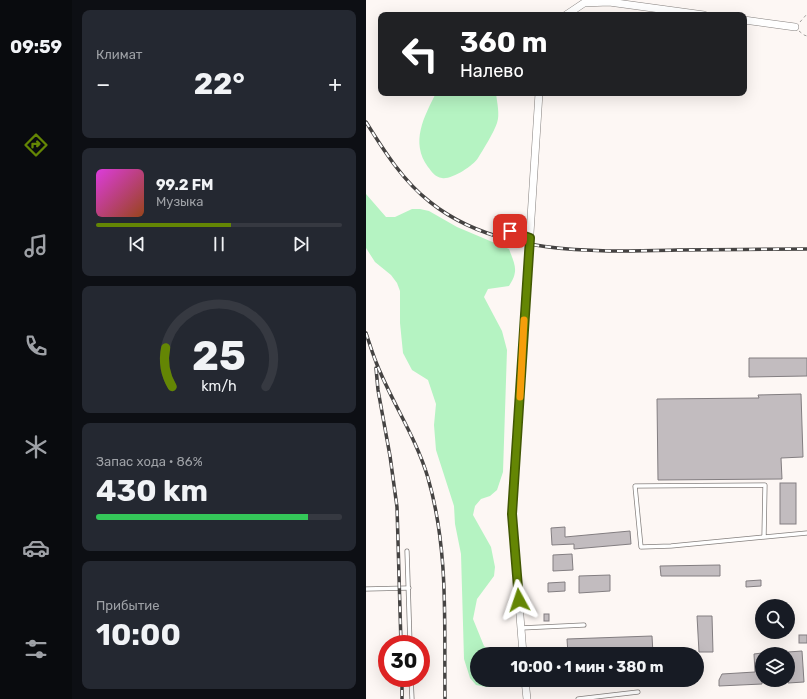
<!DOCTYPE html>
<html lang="ru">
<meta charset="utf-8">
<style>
:root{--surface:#171b24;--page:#242831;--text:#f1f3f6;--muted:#9ea1a6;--line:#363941;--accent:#648604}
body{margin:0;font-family:Rubik,sans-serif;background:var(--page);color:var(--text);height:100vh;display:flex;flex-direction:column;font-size:15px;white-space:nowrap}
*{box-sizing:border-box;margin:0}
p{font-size:13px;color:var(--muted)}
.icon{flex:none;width:22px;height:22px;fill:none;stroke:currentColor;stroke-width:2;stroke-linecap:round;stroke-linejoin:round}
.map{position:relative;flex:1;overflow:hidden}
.details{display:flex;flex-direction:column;gap:10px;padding:10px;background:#0d0f14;width:294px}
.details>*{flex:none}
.guide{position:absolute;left:12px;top:12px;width:369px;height:84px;border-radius:8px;box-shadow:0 4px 16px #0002;background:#202124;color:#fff;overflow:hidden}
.controls{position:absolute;left:389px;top:599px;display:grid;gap:8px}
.controls a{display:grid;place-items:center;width:40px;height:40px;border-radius:50%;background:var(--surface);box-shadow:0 4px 16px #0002;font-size:20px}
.speed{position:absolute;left:12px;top:635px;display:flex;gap:8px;font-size:20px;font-weight:700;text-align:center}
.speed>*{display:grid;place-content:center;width:52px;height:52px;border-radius:50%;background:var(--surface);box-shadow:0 4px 16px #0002;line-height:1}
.speed .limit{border:6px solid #d22;background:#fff;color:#111}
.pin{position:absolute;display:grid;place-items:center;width:34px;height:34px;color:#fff;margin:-17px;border-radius:8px;box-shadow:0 2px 6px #0006}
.me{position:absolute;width:44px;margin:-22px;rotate:355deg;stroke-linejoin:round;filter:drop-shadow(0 0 3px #0008)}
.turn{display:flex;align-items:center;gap:14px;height:84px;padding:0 16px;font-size:18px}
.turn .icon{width:52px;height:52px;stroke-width:2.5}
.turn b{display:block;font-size:28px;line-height:34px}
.big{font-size:30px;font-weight:700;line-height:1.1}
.details .tile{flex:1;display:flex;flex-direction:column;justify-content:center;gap:6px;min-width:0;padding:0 14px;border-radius:8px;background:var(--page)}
.details .dial{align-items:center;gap:0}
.dial svg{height:104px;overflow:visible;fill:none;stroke:var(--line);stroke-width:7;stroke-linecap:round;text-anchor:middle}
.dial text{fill:var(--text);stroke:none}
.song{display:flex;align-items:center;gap:12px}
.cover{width:48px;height:48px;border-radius:6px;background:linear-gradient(135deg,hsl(300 70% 55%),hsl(20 70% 35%))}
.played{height:4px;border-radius:2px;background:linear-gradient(90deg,var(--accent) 55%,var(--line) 55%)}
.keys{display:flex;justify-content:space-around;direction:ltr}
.heat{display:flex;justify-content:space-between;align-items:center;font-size:22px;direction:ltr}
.charge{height:6px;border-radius:3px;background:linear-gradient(90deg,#34c759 86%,var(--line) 0)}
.trip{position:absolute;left:104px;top:647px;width:234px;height:40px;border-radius:20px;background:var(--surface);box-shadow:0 4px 16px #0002;font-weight:700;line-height:40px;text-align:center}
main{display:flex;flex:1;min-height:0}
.tab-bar{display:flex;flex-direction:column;width:72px;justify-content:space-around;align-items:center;background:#090b0e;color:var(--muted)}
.tab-bar .icon{width:28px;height:28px}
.tab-bar .on{color:var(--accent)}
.tab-bar b{font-size:18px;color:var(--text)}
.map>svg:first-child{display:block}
.green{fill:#b5f3c2}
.building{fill:#c2bcbf;stroke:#837e81}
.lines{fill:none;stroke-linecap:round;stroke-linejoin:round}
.service-casing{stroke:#85807e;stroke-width:5}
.minor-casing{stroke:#85807e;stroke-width:8}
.path{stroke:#a39f9d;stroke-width:1;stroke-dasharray:3 3;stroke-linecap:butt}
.service{stroke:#fff;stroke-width:3.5}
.minor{stroke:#fff;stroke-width:7}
.rail-casing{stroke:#454342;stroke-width:3.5}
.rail{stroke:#fff;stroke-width:2;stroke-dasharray:6;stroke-linecap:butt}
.route-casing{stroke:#415703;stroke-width:10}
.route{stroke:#648604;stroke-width:7}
.slow{stroke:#f59e0b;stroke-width:7}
</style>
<main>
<nav class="tab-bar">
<b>09:59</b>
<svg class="icon on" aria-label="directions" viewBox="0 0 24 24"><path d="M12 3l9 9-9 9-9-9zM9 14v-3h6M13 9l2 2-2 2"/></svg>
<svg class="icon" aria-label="music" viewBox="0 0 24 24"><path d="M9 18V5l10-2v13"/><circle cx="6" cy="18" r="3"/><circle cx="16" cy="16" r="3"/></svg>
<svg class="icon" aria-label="phone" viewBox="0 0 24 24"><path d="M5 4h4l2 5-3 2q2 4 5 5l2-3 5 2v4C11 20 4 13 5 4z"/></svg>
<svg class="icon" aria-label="climate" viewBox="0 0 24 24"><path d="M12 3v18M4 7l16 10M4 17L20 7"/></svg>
<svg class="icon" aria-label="car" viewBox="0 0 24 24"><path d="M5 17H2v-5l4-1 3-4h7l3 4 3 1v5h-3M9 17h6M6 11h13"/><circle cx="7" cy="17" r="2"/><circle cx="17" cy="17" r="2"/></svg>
<svg class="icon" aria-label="filters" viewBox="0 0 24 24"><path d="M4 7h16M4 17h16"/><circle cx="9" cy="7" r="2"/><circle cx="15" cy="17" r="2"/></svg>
</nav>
<section class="details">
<div class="tile"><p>Климат</p>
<div class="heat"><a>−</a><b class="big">22°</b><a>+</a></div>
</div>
<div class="tile">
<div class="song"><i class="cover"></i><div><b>99.2 FM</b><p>Музыка</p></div></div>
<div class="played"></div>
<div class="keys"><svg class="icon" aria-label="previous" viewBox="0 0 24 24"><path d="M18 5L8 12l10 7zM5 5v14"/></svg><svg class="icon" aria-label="pause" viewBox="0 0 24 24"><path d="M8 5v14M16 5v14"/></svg><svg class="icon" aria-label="next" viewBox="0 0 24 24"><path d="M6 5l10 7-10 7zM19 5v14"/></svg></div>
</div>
<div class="tile dial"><svg viewBox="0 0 100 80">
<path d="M14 69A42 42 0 1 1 86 69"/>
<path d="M14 69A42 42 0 0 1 9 39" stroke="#648604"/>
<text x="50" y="56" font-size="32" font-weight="700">25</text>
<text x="50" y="72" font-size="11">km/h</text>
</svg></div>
<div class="tile"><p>Запас хода · 86%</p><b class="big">430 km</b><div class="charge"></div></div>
<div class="tile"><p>Прибытие</p><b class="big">10:00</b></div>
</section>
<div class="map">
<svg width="441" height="699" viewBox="0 0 441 699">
<rect width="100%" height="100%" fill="#fdf7f4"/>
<g class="green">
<path d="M70 93H130C131 103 134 114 131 123 128 132 117 150 112 158 107 166 85 180 76 178 69 177 66 172 62 167 44 142 58 117 70 93Z"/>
<path d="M0 194 20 217H29L46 209H54L63 211 91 227 143 249C149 265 153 271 143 286L122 289 118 297 136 331 141 350 137 472 131 490 124 496 115 499 109 506 107 515 125 547 129 567 128 576 111 599 107 619 118 646 127 654H111V680H138L137 682 129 687H120L110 685 104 678 98 659 95 554 89 524 88 506 70 450 68 425 70 404 62 380 46 370 37 353 34 323V291L31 283 25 275 9 262 0 248Z"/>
</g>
<g class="building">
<path d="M383 358H441V376L383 377Z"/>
<path d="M435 394 437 457 415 458 416 479 292 480 291 399 393 398 392 395Z"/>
<rect x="414" y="483" width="16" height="41"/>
<path d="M199 527V537L264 531 265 544 208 549V544L186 545 185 528Z"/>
<path d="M206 554 207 570 187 571V555Z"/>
<path d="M354 565V576H295L294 566Z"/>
<path d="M244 575V591L213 593V576Z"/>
<path d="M395 580V586L380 587V581Z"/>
<path d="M199 582V591L182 592V583Z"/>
<rect x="178" y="614" width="5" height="7"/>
<path d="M331 616H346L347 652H333Z"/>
<rect x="433" y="635" width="8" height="8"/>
<path d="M286 636 287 654H202L201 639Z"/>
<path d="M436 651 438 682 422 683V652Z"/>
<path d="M396 653V684L353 686V680L356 674 389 672 388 654Z"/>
<path d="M229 680H268V685L229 686Z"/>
</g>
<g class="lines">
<g class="service-casing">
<g id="service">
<path d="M144 231 164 238"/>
<path d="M398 537 399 485 269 486 275 547 305 546 441 533"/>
<path d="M41 551 44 644"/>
<path d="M0 589 43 588"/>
<path d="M155 628 218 625"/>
<path d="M45 678 46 699"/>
<path d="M212 699 272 692"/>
</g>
</g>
<g class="minor-casing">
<g id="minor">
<path d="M200 15 218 3 243 2 338 15"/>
<path d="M378 20 429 27"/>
<path d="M157 654 146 514 173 93"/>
<path d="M159 680 161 699"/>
</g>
</g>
<g class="path">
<path d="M434 22 441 14"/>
<path d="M433 31 438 35 441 36"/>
</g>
<use href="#service" class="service"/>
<use href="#minor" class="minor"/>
<g class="rail-casing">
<g id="rail">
<path d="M0 122C18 151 37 181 64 202 131 256 230 252 311 250 354 250 398 249 441 249"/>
<path d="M0 333C3 342 6 352 10 362 25 401 50 437 62 478 83 550 78 625 79 699"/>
<path d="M10 368 12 390 24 456 31 507 35 644"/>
<path d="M36 678V699"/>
</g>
</g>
<use href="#rail" class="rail"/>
</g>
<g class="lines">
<g class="route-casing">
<path id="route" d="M144 231 164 238 146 514 153 600"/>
</g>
<use href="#route" class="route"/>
<path class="slow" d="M154 397 158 320"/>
</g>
</svg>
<div class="controls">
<a><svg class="icon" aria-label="search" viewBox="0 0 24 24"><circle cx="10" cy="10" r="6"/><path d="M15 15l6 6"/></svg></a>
<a><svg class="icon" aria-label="layers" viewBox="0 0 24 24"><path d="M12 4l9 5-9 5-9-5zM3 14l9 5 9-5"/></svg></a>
</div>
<div class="speed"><div class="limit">30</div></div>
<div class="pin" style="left:144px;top:231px;background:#d93025"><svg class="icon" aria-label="arrive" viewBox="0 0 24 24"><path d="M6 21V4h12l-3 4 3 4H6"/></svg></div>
<svg class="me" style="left:153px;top:600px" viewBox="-20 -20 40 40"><path d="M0-17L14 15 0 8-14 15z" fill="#648604" stroke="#fff" stroke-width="4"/></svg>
<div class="trip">10:00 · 1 мин · 380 m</div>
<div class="guide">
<div class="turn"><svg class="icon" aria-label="left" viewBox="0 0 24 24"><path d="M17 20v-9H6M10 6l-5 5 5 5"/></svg><div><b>360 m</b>Налево</div></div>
</div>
</div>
</main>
